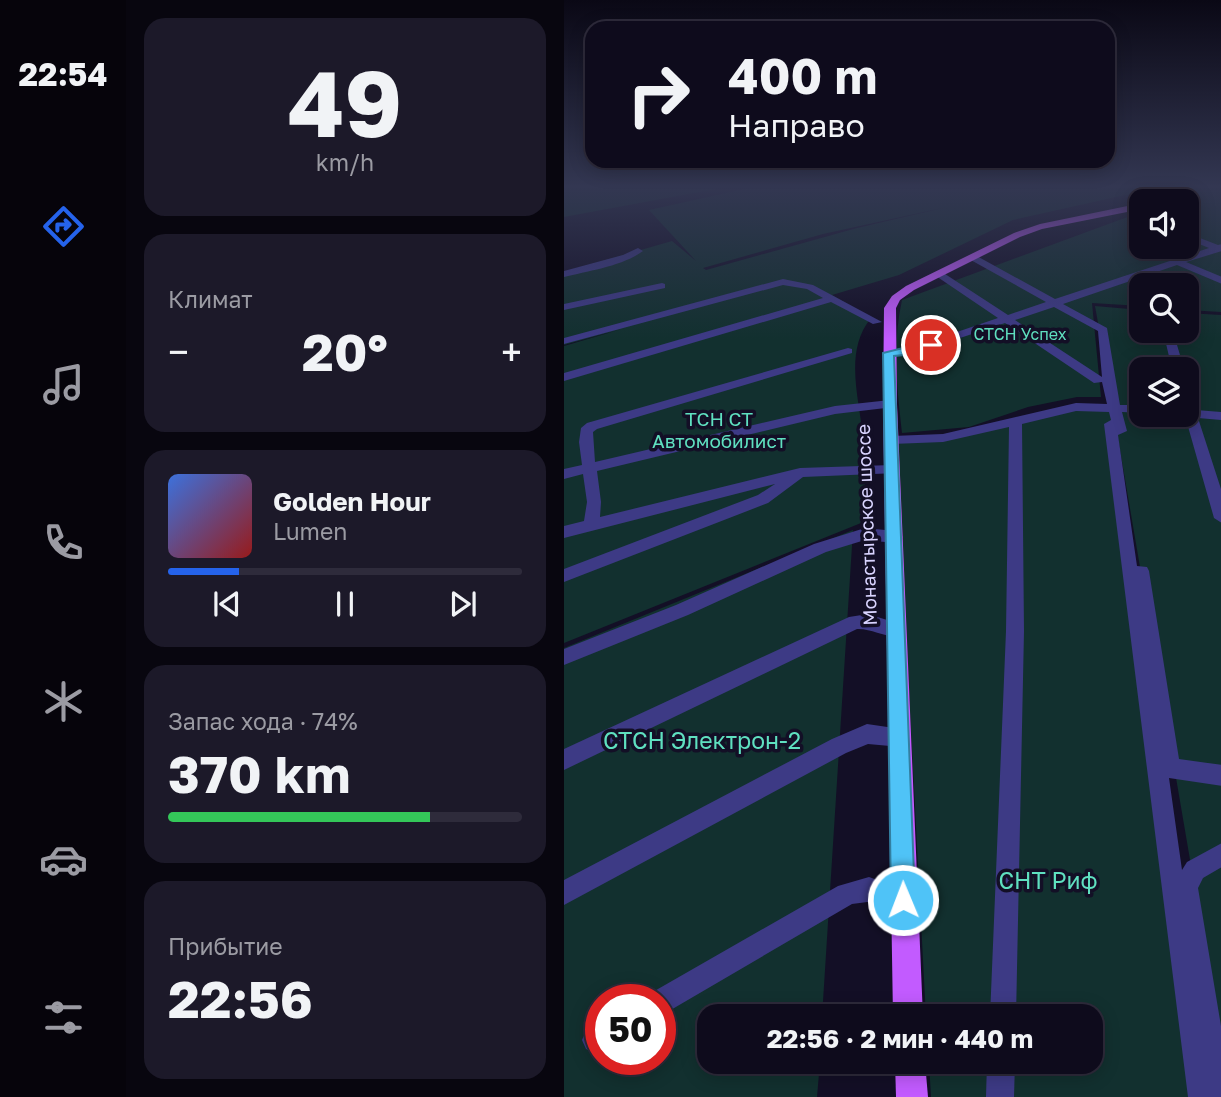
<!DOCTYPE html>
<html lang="ru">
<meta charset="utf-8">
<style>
:root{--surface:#0e0b1c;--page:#1c1929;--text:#f1f3f6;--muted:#9b9ba3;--line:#2e2b3b;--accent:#2563eb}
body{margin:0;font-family:"Golos Text",sans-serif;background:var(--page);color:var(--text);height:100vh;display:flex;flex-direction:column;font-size:26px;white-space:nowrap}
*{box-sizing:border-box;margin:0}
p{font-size:23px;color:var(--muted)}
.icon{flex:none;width:38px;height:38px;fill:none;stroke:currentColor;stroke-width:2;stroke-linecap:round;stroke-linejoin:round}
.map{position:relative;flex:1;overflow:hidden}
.drawer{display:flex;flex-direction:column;gap:18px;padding:18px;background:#08060f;width:438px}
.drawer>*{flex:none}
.top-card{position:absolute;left:21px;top:21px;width:530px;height:147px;border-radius:21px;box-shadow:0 4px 18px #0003,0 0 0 2px var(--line);background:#0e0b1c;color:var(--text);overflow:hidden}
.controls{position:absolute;left:565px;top:189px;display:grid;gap:14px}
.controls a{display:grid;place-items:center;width:70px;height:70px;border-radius:14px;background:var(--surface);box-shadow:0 4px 18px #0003,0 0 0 2px var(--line);font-size:35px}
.speed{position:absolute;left:21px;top:984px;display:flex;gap:14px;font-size:35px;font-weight:700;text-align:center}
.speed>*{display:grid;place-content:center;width:91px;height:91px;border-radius:50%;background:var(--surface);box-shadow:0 4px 18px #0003,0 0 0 2px var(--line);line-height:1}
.speed .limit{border:10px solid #d22;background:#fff;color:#111}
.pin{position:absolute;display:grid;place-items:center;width:60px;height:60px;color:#fff;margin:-30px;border:4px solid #fff;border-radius:50%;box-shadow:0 2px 7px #0007}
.me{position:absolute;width:77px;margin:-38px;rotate:359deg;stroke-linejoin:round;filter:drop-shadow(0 0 5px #0008)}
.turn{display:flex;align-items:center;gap:24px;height:147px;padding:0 28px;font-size:32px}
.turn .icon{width:91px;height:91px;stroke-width:2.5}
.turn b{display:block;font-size:49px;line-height:60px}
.big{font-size:52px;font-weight:700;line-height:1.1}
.drawer .card{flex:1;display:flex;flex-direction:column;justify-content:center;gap:10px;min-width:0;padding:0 24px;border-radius:21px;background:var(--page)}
.drawer .dial{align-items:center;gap:0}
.dial b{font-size:91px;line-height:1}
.song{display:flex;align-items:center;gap:21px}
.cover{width:84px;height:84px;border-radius:10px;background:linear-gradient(135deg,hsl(220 70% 55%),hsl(0 70% 35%))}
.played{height:7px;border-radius:4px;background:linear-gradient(90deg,var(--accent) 20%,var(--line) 20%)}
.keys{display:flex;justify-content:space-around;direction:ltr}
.heat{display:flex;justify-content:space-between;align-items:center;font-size:38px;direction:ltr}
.charge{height:10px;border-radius:5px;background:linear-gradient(90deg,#34c759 74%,var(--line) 0)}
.trip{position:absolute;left:133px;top:1004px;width:406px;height:70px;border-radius:21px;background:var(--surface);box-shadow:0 4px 18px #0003,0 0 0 2px var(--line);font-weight:700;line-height:70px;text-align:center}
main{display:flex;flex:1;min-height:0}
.tab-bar{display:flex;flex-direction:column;width:126px;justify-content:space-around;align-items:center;background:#06040b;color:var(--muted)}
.tab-bar .icon{width:49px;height:49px}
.tab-bar .selected{color:var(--accent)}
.tab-bar b{font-size:32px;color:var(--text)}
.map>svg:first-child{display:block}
.green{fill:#12302f;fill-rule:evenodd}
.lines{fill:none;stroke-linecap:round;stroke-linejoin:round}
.minor{fill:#3d3a85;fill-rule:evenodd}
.major{fill:#c25bff;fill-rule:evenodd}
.route{fill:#4fc3f7;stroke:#337fa1;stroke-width:2}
.labels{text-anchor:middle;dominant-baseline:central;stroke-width:7;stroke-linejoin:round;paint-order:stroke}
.far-park-label{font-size:16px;fill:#5fe0c0;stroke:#130f26}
.park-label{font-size:19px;fill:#5fe0c0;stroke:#130f26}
.street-label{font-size:19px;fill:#d9d4ff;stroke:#130f26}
.near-park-label{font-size:23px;fill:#5fe0c0;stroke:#130f26}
</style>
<main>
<nav class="tab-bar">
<b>22:54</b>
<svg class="icon selected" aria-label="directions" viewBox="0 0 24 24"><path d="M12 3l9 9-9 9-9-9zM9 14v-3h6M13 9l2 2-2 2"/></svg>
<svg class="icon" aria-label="music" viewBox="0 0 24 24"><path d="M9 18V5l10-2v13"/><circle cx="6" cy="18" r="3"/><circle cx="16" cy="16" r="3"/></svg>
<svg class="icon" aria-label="phone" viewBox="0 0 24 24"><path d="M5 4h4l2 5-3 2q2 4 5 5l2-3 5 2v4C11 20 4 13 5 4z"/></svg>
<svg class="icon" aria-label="climate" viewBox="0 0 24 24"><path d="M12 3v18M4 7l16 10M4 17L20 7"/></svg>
<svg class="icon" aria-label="car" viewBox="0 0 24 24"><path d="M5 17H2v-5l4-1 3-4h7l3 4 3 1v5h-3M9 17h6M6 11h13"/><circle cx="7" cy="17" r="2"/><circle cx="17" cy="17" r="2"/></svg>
<svg class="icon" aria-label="filters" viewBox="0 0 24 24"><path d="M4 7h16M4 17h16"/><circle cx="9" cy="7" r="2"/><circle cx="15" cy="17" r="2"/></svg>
</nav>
<section class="drawer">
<div class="card dial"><b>49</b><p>km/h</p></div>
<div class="card"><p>Климат</p>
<div class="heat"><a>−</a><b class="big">20°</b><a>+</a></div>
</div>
<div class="card">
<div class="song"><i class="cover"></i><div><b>Golden Hour</b><p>Lumen</p></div></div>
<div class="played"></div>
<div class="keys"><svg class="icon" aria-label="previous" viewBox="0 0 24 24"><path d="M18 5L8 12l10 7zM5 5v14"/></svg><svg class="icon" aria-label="pause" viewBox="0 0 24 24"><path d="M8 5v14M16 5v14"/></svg><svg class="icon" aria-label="next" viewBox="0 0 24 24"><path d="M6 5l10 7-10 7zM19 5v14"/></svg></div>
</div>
<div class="card"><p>Запас хода · 74%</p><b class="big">370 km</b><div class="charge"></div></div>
<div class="card"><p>Прибытие</p><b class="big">22:56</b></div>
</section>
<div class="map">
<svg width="658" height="1097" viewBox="0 0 658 1097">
<rect width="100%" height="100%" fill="#130f26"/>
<g class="green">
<path d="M0 185H173L0 217Z"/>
<path d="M198 185H580L579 191 449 220 335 275 268 295 307 318C279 352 296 400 299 439 301 467 301 494 302 521L0 643V346L58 329 0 345V272L108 241 132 261 85 210ZM383 207 293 228 142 270 139 268 259 234Z"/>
<path d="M611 185H657V312L623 310V285H578L577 306 528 303 537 397H513L464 407 405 427 338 433C333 388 328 345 338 300L577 212 578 247H623V201H606L614 198Z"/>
<path d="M531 306 577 310 578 331H623V313L657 315V1041L549 409 644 1097H367L365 1062H527V1017H362L332 444 523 405 549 407ZM578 369H623V415H578Z"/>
<path d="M289 530 258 1017H145V1062H256L253 1097H0V648ZM37 999H96V1059H37Z"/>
</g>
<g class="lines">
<g class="minor">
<path d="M623 233 654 245 658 244V251L622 262 658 277V284L613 265 499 304 543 328 556 405H578V413L558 412 563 431 554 435 573 566 583 567 585 571 615 759 658 765V786L605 778 618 870 623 862 658 843V867L639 878 634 888 658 1032V1097H624L540 424 547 420 545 412 512 411 458 424 460 631 452 1017H426L442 631 445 427 379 442 328 444 321 440 328 436 379 434 512 403 543 404 538 382 530 383 441 323 351 353 321 355V351L346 348 434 318 372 276V272H378L444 315 482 302 405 259V255H411L491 299 645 248 623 239ZM490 307 534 331 538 377 451 320Z"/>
<path d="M74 248 79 251C59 266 24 271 0 277V271L59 255Z"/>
<path d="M219 279 249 285 318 322 309 324 267 302 0 381V373L259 298 243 289 219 285 0 344V338Z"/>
<path d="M98 283 101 284V288L0 310V304Z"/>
<path d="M599 331H609L620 369H608Z"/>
<path d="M284 348 288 349V353L33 429 29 432 31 462 271 406 326 400 330 401V407L271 414 33 471 37 502 36 517 236 468 328 465 335 470 333 473 239 477 204 503 0 582V569L194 495 211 484 0 538V526L20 521 23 502 19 474 0 479V469L18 465 15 442 17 428 23 423Z"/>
<path d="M623 397 627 398 632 410 658 412V420L634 418 658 492V523L650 518 621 416 618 415H623Z"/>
<path d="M301 528 331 531 339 537 331 543 301 540 262 552 124 615 0 665V649L112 605 250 544Z"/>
<path d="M304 614 339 625 342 630 339 635C325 640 308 628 293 629L0 770V749L285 617Z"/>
<path d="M303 724 344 730 347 737 344 744 337 747 304 744 282 753 0 905V880L268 739Z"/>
<path d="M305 877 347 892 351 900 347 908 339 912 311 901 288 904 105 1011 96 1015V999H84L87 993 274 886Z"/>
<path d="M37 1024V1051L31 1053 22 1049 18 1040 22 1031Z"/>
<path d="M423 1062H451L450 1097H422Z"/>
</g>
<g class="major">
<path d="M596 185H604L605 195 599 201H590L597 194Z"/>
<path d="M578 203V209L478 229 456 237 350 290 336 300 332 308 333 404 359 1017H329L319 404 320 308 328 296 342 286 450 233 476 224Z"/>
<path d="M331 1062H361L364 1097H332Z"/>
</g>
</g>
<linearGradient id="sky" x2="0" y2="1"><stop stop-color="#0a0815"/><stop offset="0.55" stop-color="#333752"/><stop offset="1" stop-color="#333752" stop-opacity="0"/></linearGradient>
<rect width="658" height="339" fill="url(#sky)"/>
<path class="route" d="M363 342 373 345 351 354 330 356 351 900 348 909 339 912 331 909 327 900 319 353Z"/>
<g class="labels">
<g class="far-park-label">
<text x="456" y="334">СТСН Успех</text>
</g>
<g class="park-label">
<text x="155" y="418">ТСН СТ<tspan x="155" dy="22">Автомобилист</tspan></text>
</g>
<g class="street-label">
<text transform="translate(302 525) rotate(-92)">Монастырское шоссе</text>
</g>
<g class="near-park-label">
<text x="138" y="740">СТСН Электрон-2</text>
<text x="484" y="880">СНТ Риф</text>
</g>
</g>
</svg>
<div class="controls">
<a><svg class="icon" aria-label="sound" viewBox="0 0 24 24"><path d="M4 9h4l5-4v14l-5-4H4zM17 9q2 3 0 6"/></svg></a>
<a><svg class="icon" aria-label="search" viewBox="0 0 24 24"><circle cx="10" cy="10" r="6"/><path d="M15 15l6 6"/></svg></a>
<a><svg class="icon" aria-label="layers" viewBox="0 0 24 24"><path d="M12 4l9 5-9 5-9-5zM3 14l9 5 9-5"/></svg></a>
</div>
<div class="speed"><div class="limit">50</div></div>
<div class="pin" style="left:367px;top:345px;background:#d93025"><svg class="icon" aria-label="arrive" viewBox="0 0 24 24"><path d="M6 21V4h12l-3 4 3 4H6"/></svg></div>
<svg class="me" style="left:339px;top:900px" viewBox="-20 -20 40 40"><circle r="17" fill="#4fc3f7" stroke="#fff" stroke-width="3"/><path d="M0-11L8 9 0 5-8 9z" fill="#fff"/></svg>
<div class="trip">22:56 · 2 мин · 440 m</div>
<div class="top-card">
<div class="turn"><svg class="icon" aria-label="right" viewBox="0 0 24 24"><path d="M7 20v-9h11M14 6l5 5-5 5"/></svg><div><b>400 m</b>Направо</div></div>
</div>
</div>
</main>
